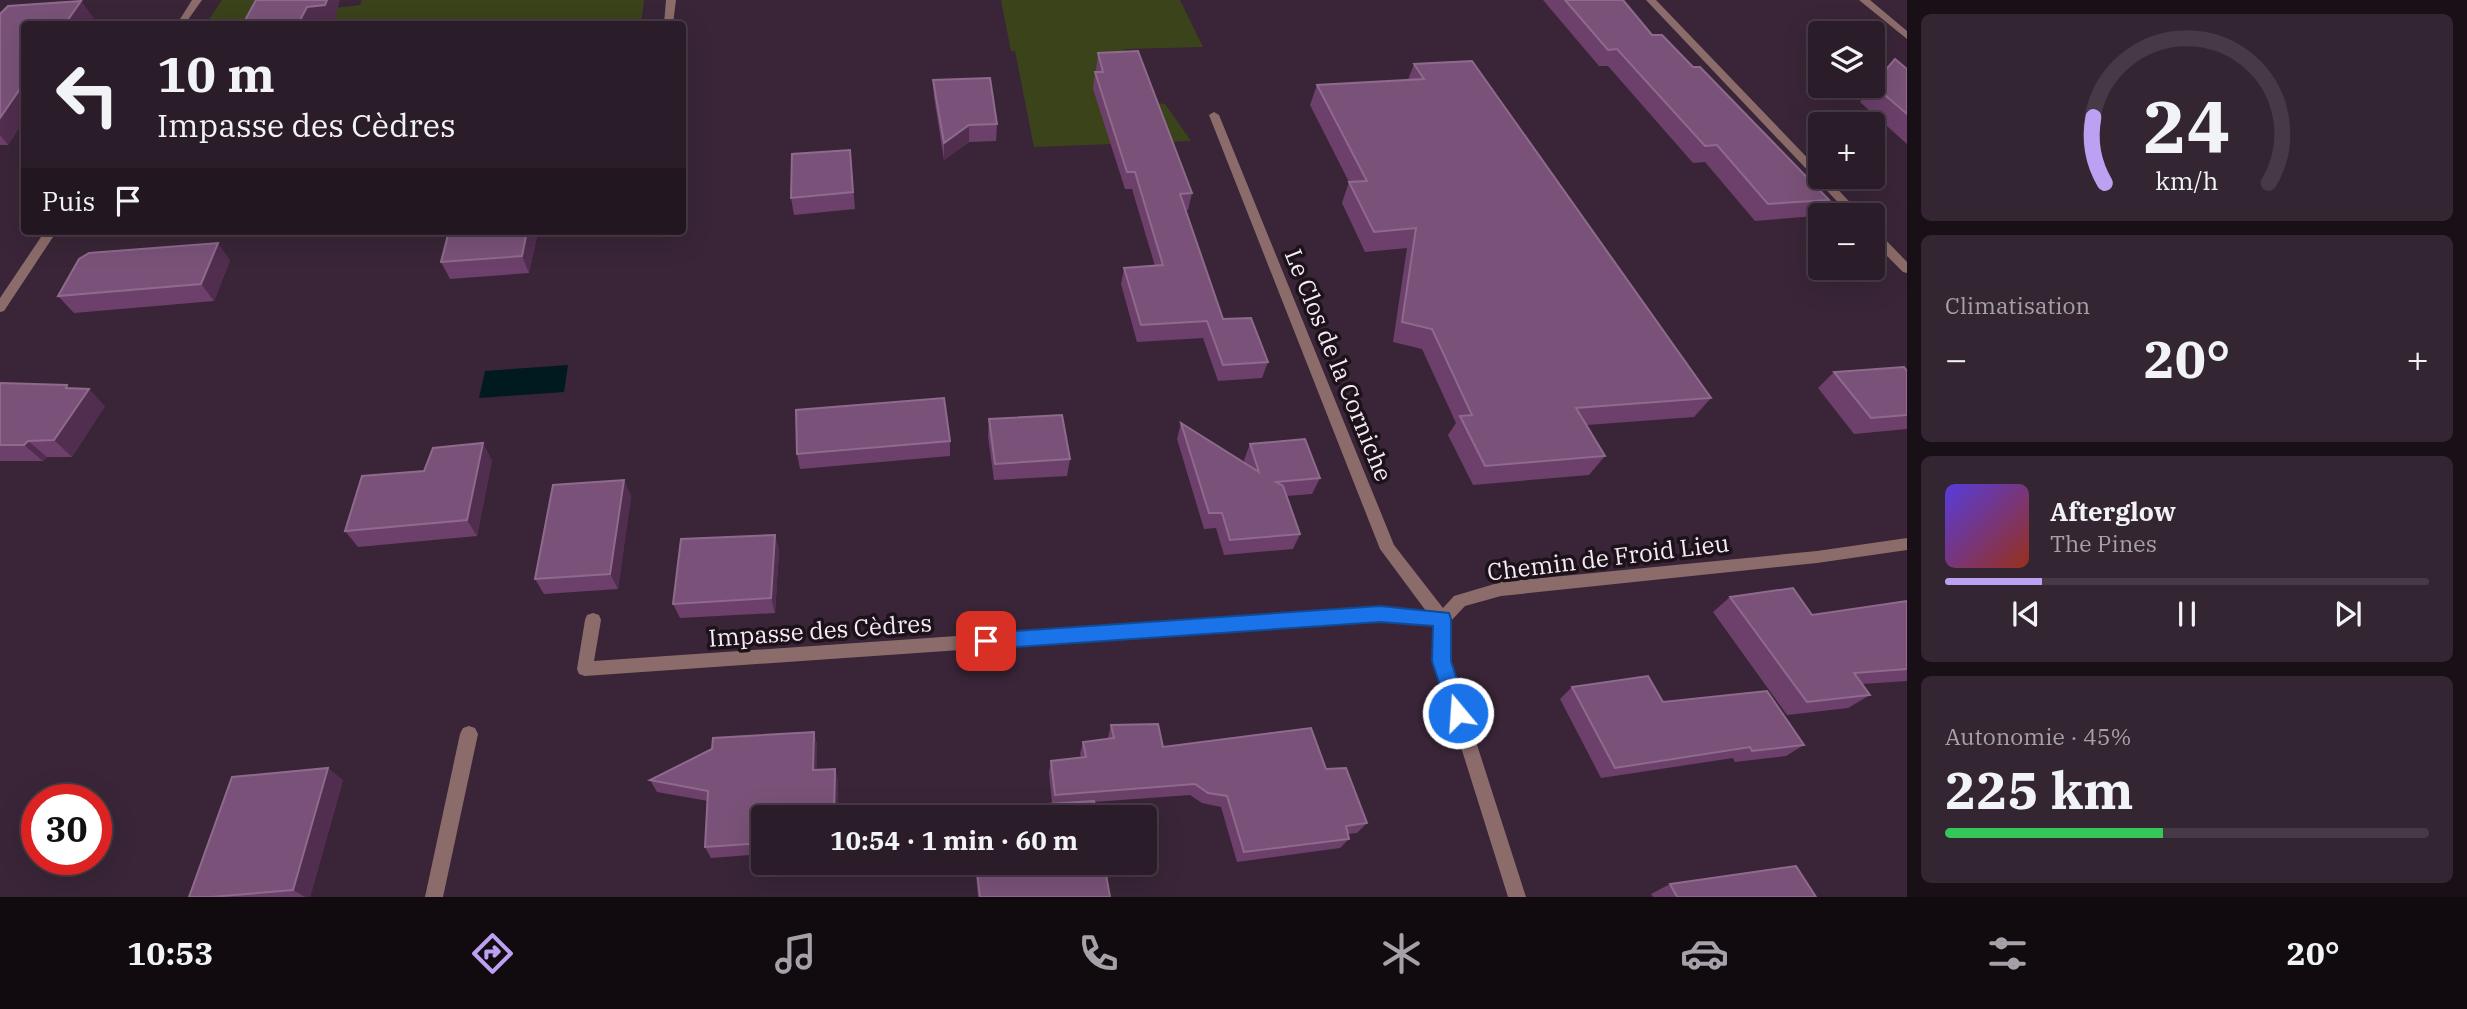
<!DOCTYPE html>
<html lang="fr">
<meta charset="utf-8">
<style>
:root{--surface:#2b1c29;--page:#332531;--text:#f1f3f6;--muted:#a6a1a8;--line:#473a46;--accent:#bca0f2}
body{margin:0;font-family:"IBM Plex Serif",serif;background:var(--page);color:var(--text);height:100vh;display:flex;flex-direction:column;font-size:26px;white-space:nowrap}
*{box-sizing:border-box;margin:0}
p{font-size:23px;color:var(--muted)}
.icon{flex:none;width:38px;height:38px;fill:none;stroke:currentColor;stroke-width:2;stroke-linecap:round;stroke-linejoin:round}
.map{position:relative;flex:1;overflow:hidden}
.sheet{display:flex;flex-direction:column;gap:14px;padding:14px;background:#180f17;width:560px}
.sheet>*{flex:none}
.hud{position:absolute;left:21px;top:21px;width:665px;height:214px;border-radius:7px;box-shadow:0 7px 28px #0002,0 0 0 2px var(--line);background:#2b1c29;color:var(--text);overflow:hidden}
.fabs{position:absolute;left:1808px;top:21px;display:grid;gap:14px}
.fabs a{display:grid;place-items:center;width:77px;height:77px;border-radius:7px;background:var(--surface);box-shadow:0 7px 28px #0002,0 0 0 2px var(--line);font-size:35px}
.speed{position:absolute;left:21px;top:784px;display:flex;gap:14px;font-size:35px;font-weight:700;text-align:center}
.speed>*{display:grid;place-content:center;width:91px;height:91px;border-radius:50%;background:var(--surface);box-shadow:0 7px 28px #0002,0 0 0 2px var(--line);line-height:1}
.speed .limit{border:10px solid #d22;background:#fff;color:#111}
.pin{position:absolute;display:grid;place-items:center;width:60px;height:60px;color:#fff;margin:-30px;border-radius:14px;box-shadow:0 4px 10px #0006}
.me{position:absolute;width:77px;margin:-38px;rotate:342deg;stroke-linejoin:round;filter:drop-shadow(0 0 5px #0008)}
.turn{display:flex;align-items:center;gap:24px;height:147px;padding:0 21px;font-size:32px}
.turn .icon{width:91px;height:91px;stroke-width:2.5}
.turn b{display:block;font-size:49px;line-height:60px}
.then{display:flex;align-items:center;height:66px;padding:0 21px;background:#0003;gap:14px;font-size:26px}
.big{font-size:52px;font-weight:700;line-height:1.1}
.sheet .widget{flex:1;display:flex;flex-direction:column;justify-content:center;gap:10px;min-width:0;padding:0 24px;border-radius:10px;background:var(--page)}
.sheet .dial{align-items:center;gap:0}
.dial svg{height:182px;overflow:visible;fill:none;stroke:var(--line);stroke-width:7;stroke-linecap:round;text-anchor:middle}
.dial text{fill:var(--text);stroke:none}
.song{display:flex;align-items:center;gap:21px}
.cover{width:84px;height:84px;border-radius:10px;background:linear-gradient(135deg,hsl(250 70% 55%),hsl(10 70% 35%))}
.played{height:7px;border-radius:4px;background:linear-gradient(90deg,var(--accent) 20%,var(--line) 20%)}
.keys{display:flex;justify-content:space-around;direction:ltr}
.heat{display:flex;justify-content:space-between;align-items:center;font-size:38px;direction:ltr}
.charge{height:10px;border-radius:5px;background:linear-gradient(90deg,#34c759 45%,var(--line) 0)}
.trip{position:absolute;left:751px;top:805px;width:406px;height:70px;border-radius:7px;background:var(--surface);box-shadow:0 7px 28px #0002,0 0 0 2px var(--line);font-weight:700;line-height:70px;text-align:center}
.menu{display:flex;height:112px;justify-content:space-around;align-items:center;background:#110b10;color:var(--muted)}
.menu .icon{width:49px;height:49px}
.menu .selected{color:var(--accent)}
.menu b{font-size:32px;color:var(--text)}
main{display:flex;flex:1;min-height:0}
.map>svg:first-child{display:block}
.green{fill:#3b431b}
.water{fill:#001a20}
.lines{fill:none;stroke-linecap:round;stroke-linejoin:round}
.minor{fill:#8c6c6a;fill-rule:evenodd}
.wall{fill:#6c406a}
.shaded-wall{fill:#512d4f}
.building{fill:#7a5279;stroke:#8e6a8c;stroke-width:2}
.route{fill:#1a73e8;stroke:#114b97;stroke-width:2}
.labels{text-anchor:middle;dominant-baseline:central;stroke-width:7;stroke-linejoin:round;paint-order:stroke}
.street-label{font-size:24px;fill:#f7eaf6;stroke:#1b121a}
</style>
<main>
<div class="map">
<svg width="1907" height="897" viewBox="0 0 1907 897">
<rect width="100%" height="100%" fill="#392537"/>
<g class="green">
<path d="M222 0H274L335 8 360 5 362 0H644L641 24H206Z"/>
<path d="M1001 0H1180L1203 47 1124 49 1141 101 1165 104 1191 141 1034 147 1015 51H1011Z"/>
</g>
<path class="water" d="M568 365 564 392 479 398 485 371Z"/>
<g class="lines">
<g class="minor">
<path d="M192 0H202L185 24H177Z"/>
<path d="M666 0H676L673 24H664Z"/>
<path d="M1646 0H1656L1820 171V177H1826L1862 215H1850Z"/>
<path d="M1859 0H1870L1907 31V39Z"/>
<path d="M1214 112 1219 115 1394 545 1443 608 1454 596 1501 582 1817 551 1907 538V550L1817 563 1501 596 1465 606 1450 622V661L1526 897H1508L1434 661V625L1380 621 585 676 579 674 577 669 585 620 587 615 593 613 599 615 601 620 594 661 1380 607 1426 611 1380 549 1209 115Z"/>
<path d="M1872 229 1876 230 1907 262V273L1903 272 1872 241Z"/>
<path d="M45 231H57L4 311 0 312V298Z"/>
<path d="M469 726 475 728 478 734 443 897H425L460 734 463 728Z"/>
</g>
</g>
<g class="wall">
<path d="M1543 0H1623L1652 35 1693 67 1829 200 1815 216 1755 221 1705 162 1693 163 1608 66H1599Z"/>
<path d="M81 1 93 18 88 24H24V120L8 145H0V14Z"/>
<path d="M1098 53 1192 193 1188 210H1186L1223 319 1268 362 1262 378 1218 381 1203 338 1137 342 1121 284 1124 268 1155 266 1132 189H1125L1093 89 1095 72H1096V70Z"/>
<path d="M1414 64 1711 398 1694 417 1587 425 1605 456 1589 475 1473 485 1448 435 1456 423 1422 349 1393 342 1407 248 1365 252 1342 203 1349 182 1310 105 1317 85 1408 80Z"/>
<path d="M1907 69V144L1860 102 1873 85Z"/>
<path d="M933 80 997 124 996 141 969 142 944 160 934 97Z"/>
<path d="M850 150 855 209 794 215 791 198Z"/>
<path d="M538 231 529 273 450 279 441 262Z"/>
<path d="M230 260 214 301 74 313 58 296Z"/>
<path d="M1907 371V429L1854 434 1818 388 1834 372Z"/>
<path d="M0 383 67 385 70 389 105 406 72 457H47L43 461H0Z"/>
<path d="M989 419 1070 459 1067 476 994 480 988 436Z"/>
<path d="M1181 423 1245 463 1244 460 1250 444 1320 478 1312 494 1286 496 1300 534 1293 549 1224 555 1216 528 1204 529 1177 439Z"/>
<path d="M950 441V456L800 469 797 454Z"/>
<path d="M492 460 477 536 358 547 345 531 424 471Z"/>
<path d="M631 496 618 589 544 594 535 579Z"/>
<path d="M775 535 779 551 775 613 680 618 673 604Z"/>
<path d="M1730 597 1812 615 1907 601V681L1862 684 1870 695 1848 708 1787 715 1713 612Z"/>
<path d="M1572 687 1663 702 1804 745 1786 756 1735 762 1733 758 1601 778 1560 699Z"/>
<path d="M1111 725 1163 747 1326 769 1367 823 1357 833 1348 834 1349 839 1340 848 1237 862 1221 807 1202 803 1190 795 1094 802 1097 817H986V808L1052 803 1049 772 1051 761 1081 757 1080 754 1083 742 1108 739V737Z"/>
<path d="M814 732 817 745V770L835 769 838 781 837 817H763V854L711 858 705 847 708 801 657 792 650 780Z"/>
<path d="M343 780 310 897H189Z"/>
<path d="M975 863H1104L1110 897H978Z"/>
<path d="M1670 884 1816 897H1653L1651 894Z"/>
</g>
<g class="shaded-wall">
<path d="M327 0H340L334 22 315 24H298L307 7Z"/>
<path d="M81 1 93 18 88 24H65Z"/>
<path d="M24 83V120L8 145 0 135V118Z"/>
<path d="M969 125V142L944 160V143Z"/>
<path d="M527 231H538L529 273 522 256Z"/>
<path d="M218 243 230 260 214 301 201 284Z"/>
<path d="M67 385 82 400 89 389 105 406 72 457 54 440Z"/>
<path d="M28 441 47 457 43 461 24 445Z"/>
<path d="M483 443 492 460 477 536 467 520Z"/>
<path d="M624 480 631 496 618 589 610 574Z"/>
<path d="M775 535 779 551 775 613 771 598Z"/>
<path d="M814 732 817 745V782L813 770Z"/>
<path d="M328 768 343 780 310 897H305L293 890Z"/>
<path d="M835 769 838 781 837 817H834Z"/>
</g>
<g class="building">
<path d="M256 0H327L325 5 307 7 298 24H243Z"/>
<path d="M1565 0H1623L1652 35H1662L1693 67H1700L1829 200 1768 204 1717 145 1705 146 1617 49 1608 50Z"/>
<path d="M81 1 65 24H24V83L0 118V14L8 6Z"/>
<path d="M1138 51 1192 193 1180 194 1223 319 1251 318 1268 362 1223 365 1207 321 1141 325 1124 268 1163 265 1135 172H1127L1095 72H1103L1098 53Z"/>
<path d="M1895 59 1907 69V114L1873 85Z"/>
<path d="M1472 61 1711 398 1576 408 1605 456 1485 466 1460 416 1472 415 1432 329 1402 322 1416 228 1374 232 1349 182 1367 181 1317 85 1424 79 1414 64Z"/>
<path d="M990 78 997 124 969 125 944 143 933 80Z"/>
<path d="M850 150 853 192 791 198 792 154Z"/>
<path d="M449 231H527L522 256 441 262Z"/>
<path d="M218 243 201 284 58 296 79 259 89 253Z"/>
<path d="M1904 367 1907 371V415L1871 418 1834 372Z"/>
<path d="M0 383 67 385 66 388 89 389 54 440 28 441 24 445H0Z"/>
<path d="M944 398 950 441 797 454 796 410Z"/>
<path d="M1062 415 1070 459 995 464 989 419Z"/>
<path d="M1181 423 1259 472 1250 444 1305 439 1320 478 1276 482 1283 486 1300 534 1230 540 1222 513H1209Z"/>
<path d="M483 443 467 520 345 531 362 476 424 471 433 448Z"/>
<path d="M624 480 610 574 535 579 553 485Z"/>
<path d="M775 535 771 598 673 604 681 539Z"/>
<path d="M1793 588 1812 615 1907 601V669L1854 673 1870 695 1807 702 1730 597Z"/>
<path d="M1648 676 1663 702 1767 691 1804 745 1752 751 1750 747 1615 768 1572 687Z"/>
<path d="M1158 724 1163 747 1311 728 1326 769 1346 768 1367 823 1346 826 1349 839 1244 852 1227 796 1208 793 1195 784 1055 795 1051 761 1086 757 1083 742 1114 738 1111 725Z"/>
<path d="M814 732 813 770 835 769 834 817H763V843L705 847 708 791 650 780 712 749 713 738Z"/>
<path d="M328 768 293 890 211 897H189L232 777Z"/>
<path d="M1094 801 1097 817H987L986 808Z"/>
<path d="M976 863H1104L1110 897H980Z"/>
<path d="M1796 866 1816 897H1677L1670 884Z"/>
</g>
<path class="route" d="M1380 606 1449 613 1451 619V661L1468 713 1465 720 1458 722 1452 720 1449 713 1432 661 1433 626 1380 622 986 649 980 647 977 641 980 635 986 633Z"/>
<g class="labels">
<g class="street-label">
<text transform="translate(1339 365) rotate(68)">Le Clos de la Corniche</text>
<text transform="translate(1608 557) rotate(-7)">Chemin de Froid Lieu</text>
<text transform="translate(820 630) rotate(-4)">Impasse des Cèdres</text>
</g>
</g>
</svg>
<div class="fabs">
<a><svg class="icon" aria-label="layers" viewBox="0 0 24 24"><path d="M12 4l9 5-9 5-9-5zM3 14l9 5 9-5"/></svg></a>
<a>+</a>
<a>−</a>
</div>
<div class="speed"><div class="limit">30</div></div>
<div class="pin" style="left:986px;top:641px;background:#d93025"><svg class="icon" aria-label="arrive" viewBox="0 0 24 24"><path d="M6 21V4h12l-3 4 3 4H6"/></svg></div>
<svg class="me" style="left:1458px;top:713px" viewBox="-20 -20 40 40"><circle r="17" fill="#1a73e8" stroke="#fff" stroke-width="3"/><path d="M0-11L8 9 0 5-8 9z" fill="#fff"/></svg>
<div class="trip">10:54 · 1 min · 60 m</div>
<div class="hud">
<div class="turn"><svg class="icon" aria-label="left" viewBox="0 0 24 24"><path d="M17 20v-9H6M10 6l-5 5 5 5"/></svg><div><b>10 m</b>Impasse des Cèdres</div></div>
<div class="then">Puis<svg class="icon" aria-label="arrive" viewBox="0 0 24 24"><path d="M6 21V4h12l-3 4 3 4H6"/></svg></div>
</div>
</div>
<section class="sheet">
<div class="widget dial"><svg viewBox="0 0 100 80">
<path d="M14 69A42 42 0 1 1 86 69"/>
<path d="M14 69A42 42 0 0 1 9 40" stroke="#bca0f2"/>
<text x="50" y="56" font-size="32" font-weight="700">24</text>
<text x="50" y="72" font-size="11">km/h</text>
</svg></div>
<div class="widget"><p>Climatisation</p>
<div class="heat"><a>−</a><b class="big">20°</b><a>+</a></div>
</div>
<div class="widget">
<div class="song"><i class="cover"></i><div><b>Afterglow</b><p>The Pines</p></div></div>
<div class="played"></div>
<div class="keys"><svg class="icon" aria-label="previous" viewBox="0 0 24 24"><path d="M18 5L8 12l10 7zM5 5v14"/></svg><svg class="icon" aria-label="pause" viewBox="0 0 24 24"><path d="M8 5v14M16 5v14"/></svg><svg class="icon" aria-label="next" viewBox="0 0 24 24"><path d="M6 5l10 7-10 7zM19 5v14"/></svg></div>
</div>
<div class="widget"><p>Autonomie · 45%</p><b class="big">225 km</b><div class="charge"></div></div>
</section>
</main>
<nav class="menu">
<b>10:53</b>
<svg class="icon selected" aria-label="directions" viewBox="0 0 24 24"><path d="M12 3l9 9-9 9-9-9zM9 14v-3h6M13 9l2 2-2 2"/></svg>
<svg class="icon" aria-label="music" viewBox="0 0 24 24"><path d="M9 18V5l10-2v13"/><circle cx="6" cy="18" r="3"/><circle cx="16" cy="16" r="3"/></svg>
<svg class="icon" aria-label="phone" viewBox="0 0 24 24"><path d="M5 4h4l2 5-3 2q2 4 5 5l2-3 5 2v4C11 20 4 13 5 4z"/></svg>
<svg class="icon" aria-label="climate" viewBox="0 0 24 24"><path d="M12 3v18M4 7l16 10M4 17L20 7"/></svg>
<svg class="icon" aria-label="car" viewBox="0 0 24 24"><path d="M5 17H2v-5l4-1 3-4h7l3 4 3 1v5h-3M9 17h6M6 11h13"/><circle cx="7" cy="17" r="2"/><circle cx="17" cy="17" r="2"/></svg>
<svg class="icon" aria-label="filters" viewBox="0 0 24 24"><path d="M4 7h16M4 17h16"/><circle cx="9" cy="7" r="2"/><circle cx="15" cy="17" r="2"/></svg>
<b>20°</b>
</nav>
